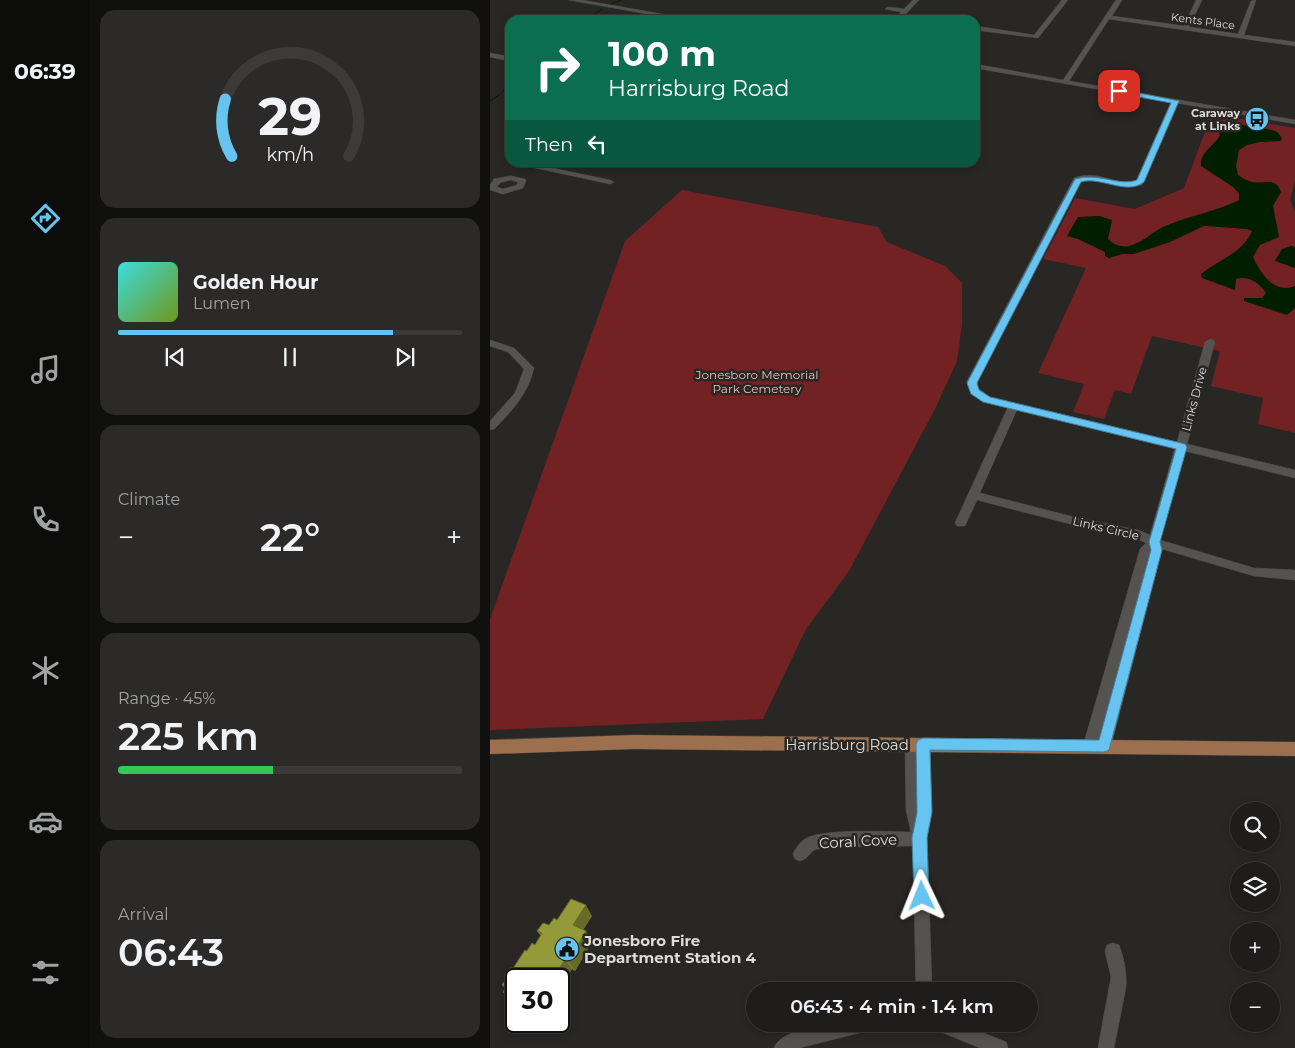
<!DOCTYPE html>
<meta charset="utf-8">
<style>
:root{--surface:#1e1d1b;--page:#2b2a28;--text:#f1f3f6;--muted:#a1a2a3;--line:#3c3b3a;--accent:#67c4f0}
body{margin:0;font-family:Montserrat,sans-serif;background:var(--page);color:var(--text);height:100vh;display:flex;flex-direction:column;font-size:19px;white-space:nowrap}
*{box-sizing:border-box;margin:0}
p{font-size:16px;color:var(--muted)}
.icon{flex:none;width:28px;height:28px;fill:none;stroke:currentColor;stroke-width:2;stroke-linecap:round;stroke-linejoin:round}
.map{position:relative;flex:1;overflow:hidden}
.side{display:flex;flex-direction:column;gap:10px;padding:10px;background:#10100f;width:400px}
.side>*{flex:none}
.hud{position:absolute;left:15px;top:15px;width:475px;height:152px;border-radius:15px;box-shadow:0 2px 8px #0003,0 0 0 1px var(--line);background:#0b6e4f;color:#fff;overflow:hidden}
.buttons{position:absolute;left:740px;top:802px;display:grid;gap:10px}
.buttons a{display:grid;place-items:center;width:50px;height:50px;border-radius:50%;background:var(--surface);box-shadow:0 2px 8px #0003,0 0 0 1px var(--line);font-size:25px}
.speed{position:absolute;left:15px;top:968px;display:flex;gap:10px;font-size:25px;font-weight:700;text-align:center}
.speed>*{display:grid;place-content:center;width:65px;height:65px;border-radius:50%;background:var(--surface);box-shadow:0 2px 8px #0003,0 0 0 1px var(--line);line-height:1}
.speed .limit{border:2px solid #111;border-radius:8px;background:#fff;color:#111}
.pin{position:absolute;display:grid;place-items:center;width:42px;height:42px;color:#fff;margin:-21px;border-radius:10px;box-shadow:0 2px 8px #0006}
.me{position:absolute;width:55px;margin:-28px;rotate:358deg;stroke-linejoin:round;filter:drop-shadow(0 0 4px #0008)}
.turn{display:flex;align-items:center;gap:18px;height:105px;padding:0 20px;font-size:22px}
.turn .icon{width:65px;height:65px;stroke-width:2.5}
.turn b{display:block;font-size:35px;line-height:42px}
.then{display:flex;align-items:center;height:48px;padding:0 20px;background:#0003;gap:10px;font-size:19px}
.big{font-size:38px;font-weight:600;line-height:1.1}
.side .widget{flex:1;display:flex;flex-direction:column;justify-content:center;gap:8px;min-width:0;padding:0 18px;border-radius:15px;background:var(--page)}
.side .dial{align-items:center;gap:0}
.dial svg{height:130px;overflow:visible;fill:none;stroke:var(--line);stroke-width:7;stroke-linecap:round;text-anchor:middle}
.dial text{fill:var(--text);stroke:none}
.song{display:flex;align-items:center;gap:15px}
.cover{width:60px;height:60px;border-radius:8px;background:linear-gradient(135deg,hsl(180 70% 55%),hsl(80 70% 35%))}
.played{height:5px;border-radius:2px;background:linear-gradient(90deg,var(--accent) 80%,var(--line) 80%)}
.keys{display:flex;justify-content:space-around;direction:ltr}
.heat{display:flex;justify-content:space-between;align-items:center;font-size:28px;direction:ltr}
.charge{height:8px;border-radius:4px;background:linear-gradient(90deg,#34c759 45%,var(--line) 0)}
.trip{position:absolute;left:256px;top:982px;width:292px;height:50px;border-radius:25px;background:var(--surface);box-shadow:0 2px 8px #0003,0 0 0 1px var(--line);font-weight:600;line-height:50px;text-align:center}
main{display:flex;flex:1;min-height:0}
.dock{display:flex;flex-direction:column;width:90px;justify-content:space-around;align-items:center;background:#0c0c0b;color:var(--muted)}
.dock .icon{width:35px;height:35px}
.dock .current{color:var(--accent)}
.dock b{font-size:22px;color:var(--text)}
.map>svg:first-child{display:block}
.green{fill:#732223}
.water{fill:#001e00}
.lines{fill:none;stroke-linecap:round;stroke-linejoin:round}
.stream{stroke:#001e00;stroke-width:1}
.minor-casing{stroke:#464542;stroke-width:1}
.major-casing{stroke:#464542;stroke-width:1}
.minor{fill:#55534f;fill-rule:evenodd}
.major{fill:#9c6f4f;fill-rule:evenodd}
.wall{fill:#7f8431}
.shaded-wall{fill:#686b28}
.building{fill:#949939;stroke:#686b28}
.route{fill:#67c4f0;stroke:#437f9c}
.labels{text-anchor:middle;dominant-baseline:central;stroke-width:5;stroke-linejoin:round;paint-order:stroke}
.far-street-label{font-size:11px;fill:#dcdbd9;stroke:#282724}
.far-poi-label{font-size:11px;font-weight:bold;fill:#dcdbd9;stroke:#282724;text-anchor:end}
.park-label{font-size:12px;fill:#efbcb7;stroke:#282724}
.street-label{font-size:12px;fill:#dcdbd9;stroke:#282724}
.near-street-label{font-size:15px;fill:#dcdbd9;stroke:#282724}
.near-poi-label{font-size:15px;font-weight:bold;fill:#dcdbd9;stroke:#282724;text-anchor:start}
</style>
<main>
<nav class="dock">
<b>06:39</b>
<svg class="icon current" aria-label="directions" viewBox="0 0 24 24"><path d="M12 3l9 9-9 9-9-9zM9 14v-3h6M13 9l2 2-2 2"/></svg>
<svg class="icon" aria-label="music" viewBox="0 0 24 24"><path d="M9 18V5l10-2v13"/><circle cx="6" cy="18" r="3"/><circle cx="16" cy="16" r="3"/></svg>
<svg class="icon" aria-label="phone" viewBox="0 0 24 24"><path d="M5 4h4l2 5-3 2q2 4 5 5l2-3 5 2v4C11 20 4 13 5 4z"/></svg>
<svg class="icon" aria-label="climate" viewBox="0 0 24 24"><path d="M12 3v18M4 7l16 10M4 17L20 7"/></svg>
<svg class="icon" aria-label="car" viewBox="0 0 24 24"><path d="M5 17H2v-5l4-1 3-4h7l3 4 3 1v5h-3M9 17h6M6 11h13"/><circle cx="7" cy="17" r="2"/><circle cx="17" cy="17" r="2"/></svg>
<svg class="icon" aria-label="filters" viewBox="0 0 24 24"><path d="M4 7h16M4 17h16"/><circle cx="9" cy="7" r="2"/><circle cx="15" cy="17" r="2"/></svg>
</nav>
<section class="side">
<div class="widget dial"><svg viewBox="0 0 100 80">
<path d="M14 69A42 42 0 1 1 86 69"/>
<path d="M14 69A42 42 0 0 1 10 34" stroke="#67c4f0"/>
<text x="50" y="56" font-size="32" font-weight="700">29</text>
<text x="50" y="72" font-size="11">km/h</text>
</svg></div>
<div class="widget">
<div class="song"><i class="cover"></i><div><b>Golden Hour</b><p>Lumen</p></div></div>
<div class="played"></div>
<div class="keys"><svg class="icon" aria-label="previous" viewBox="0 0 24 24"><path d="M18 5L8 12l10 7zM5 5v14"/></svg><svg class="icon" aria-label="pause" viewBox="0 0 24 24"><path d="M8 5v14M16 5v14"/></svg><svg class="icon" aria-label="next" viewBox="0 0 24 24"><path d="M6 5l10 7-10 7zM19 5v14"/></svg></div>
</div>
<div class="widget"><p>Climate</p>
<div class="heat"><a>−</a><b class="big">22°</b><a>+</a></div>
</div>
<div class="widget"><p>Range · 45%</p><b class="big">225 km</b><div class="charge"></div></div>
<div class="widget"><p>Arrival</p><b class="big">06:43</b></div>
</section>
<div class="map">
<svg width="805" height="1048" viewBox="0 0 805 1048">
<rect width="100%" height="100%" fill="#282724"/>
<g class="green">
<path d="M705 109 722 111 727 115 805 128V181L800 200 805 212V433L768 424 773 398 721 386 730 351 662 336 641 394 625 390 614 419 583 412 594 384 548 373 596 268 553 259 585 198 645 209 694 188 719 121 705 110Z"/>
<path d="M192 190 388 227 397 242 455 266 472 283V324L467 361 445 409 359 571 316 629 273 719 0 730V619L135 241Z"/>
</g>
<g class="water">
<path d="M724 120 782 130 787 132 792 138 791 141 770 142 757 145 749 150 746 166 748 175C752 177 755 180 759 181 772 186 785 175 791 192L783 206 789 237 770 245 763 257C771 274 784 294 805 286V308L797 315 754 301V298H772L776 293C770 283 758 275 746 279L745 290 712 278 711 274C728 260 753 253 762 231L757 229 714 226 680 242 644 254H633L619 258 615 256V252L588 239 577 236 588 217 609 216 622 220 618 239C623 244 632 248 639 246 652 243 661 233 673 227 697 216 725 212 749 200V193L743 187 711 166C710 151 724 147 730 135Z"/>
<path d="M801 246 805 247V268L785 261 792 249Z"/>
</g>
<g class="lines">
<g class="stream">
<path d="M121 4 131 0"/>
<path d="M97 20 112 9"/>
<path d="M0 101 12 93 20 80"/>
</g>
<g class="minor-casing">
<g id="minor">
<path d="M79 0H92L206 20H192Z"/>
<path d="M423 0H429L414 16 433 20H404L411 12 395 9 398 7 414 9Z"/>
<path d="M572 0H578L548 38 485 30V26L544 35Z"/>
<path d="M626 0H632L622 16 694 26 706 0H712L699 27 748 34 761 1 766 0 754 35 805 42V46L619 19 579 81 805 120V124L687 103 652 185C629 190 609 174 590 181L487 381 488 388 500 397 687 442 715 342 720 339 723 340 725 342 697 444 805 470V478L695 451 670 540 764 568 805 570V580L764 576 672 549 621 746 619 750 614 752 609 750 607 746 640 625 607 746 605 750 600 752 595 750 593 746 650 549 656 543 645 538 584 525 487 500 475 526H467L465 523 518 407C502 403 479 402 477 381L584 178C608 169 624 186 646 181L681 102 485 68V64L573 80ZM527 410 685 448 660 535 648 530 584 517 490 493Z"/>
<path d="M0 53 20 57V61L0 57Z"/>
<path d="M38 163 120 180 124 182 120 184 41 167H38Z"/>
<path d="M21 176 35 179 36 181 33 188 13 194 0 190V185L4 179ZM21 180 28 182 27 185 13 189 7 187 10 183Z"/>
<path d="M0 340 24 348 44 368C38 394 22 411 4 429L0 430V421L25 393 34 369 18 352 0 346Z"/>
<path d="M422 738 428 741 433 738 438 740 440 744 441 812 437 836 442 991H426L423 846 336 847 324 850 315 859 310 861 305 859 303 854C305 849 310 842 315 839 333 828 398 832 421 832L416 810 415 744 417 740Z"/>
<path d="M623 943 629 945C634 958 637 973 636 987L624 1048H608L621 977 615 951 617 945Z"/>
<path d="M337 1024H381L379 1030 373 1032 309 1048H284C290 1032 322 1027 337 1024Z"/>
<path d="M444 1024H472L516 1042 518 1048H490L446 1030Z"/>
</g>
</g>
<g class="major-casing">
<path id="major" d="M144 735 805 742V756L144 749 0 754V740Z"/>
</g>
<use href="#minor" class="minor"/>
<use href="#major" class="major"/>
</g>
<path class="wall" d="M102 916 93 930 102 942 85 971 82 969 69 991V979H26V1004L21 1001 13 992 15 988 12 985 45 945 51 936 47 931 59 925 67 920Z"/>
<g class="shaded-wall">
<path d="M96 905 102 916 89 936 83 925Z"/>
<path d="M96 931 102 942 85 971 78 961Z"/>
<path d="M75 959 82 969 69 991V979H63Z"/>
</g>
<path class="building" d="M81 899 96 905 83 925 96 931 78 961 75 959 63 979H26V998L13 992 16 987 12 985 35 950 37 951 42 943 45 945 52 933 47 931 53 923 59 925 64 918 67 920Z"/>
<path class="route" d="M629 89 689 101 654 182C636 196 611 176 591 182L487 383 489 390 500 397 695 444 697 447 670 542 672 550 619 750 614 752 440 750 442 812 437 838 439 896 437 901 432 903 426 901 424 896 422 838 427 812 426 744 428 740 433 738 609 740 661 550 659 542 686 449 493 402 481 394 477 383 585 179C608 172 630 187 647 180L681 103 627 93Z"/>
<defs>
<g id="bus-disc" transform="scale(1.25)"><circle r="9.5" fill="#67c4f0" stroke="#282724"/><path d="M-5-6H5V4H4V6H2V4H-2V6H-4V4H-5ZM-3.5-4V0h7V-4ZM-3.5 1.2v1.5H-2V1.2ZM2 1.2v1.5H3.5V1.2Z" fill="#111"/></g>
<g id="civic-disc" transform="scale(1.25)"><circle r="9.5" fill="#67c4f0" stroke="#282724"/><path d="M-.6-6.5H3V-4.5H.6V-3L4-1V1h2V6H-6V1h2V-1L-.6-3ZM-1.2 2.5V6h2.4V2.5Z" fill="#111"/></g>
</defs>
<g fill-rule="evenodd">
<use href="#bus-disc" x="767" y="119"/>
<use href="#civic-disc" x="77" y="949"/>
</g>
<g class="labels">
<g class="far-street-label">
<text transform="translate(713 21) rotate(8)">Kents Place</text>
</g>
<g class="far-poi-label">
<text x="750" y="113">Caraway<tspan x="750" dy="13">at Links</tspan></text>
</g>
<g class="park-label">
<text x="267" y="374">Jonesboro Memorial<tspan x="267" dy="14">Park Cemetery</tspan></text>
</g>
<g class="street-label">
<text transform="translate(704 399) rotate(-75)">Links Drive</text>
<text transform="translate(616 528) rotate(13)">Links Circle</text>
</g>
<g class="near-street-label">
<text x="357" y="744">Harrisburg Road</text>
<text transform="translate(368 841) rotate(-3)">Coral Cove</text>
</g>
<g class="near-poi-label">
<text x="94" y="940">Jonesboro Fire<tspan x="94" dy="17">Department Station 4</tspan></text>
</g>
</g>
</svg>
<div class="buttons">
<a><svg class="icon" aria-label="search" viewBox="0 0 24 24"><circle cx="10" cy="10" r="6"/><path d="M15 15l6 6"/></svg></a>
<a><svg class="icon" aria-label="layers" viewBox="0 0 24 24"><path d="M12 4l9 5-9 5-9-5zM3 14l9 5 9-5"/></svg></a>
<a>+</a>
<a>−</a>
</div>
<div class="speed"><div class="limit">30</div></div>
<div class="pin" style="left:629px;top:91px;background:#d93025"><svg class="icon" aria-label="arrive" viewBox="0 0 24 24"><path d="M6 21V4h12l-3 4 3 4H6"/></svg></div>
<svg class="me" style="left:432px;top:896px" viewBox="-20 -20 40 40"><path d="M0-17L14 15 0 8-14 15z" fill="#67c4f0" stroke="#fff" stroke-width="4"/></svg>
<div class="trip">06:43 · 4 min · 1.4 km</div>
<div class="hud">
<div class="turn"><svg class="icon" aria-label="right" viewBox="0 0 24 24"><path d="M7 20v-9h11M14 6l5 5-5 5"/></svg><div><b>100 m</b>Harrisburg Road</div></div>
<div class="then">Then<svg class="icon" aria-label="left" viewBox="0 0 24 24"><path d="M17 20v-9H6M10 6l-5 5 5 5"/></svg></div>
</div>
</div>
</main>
